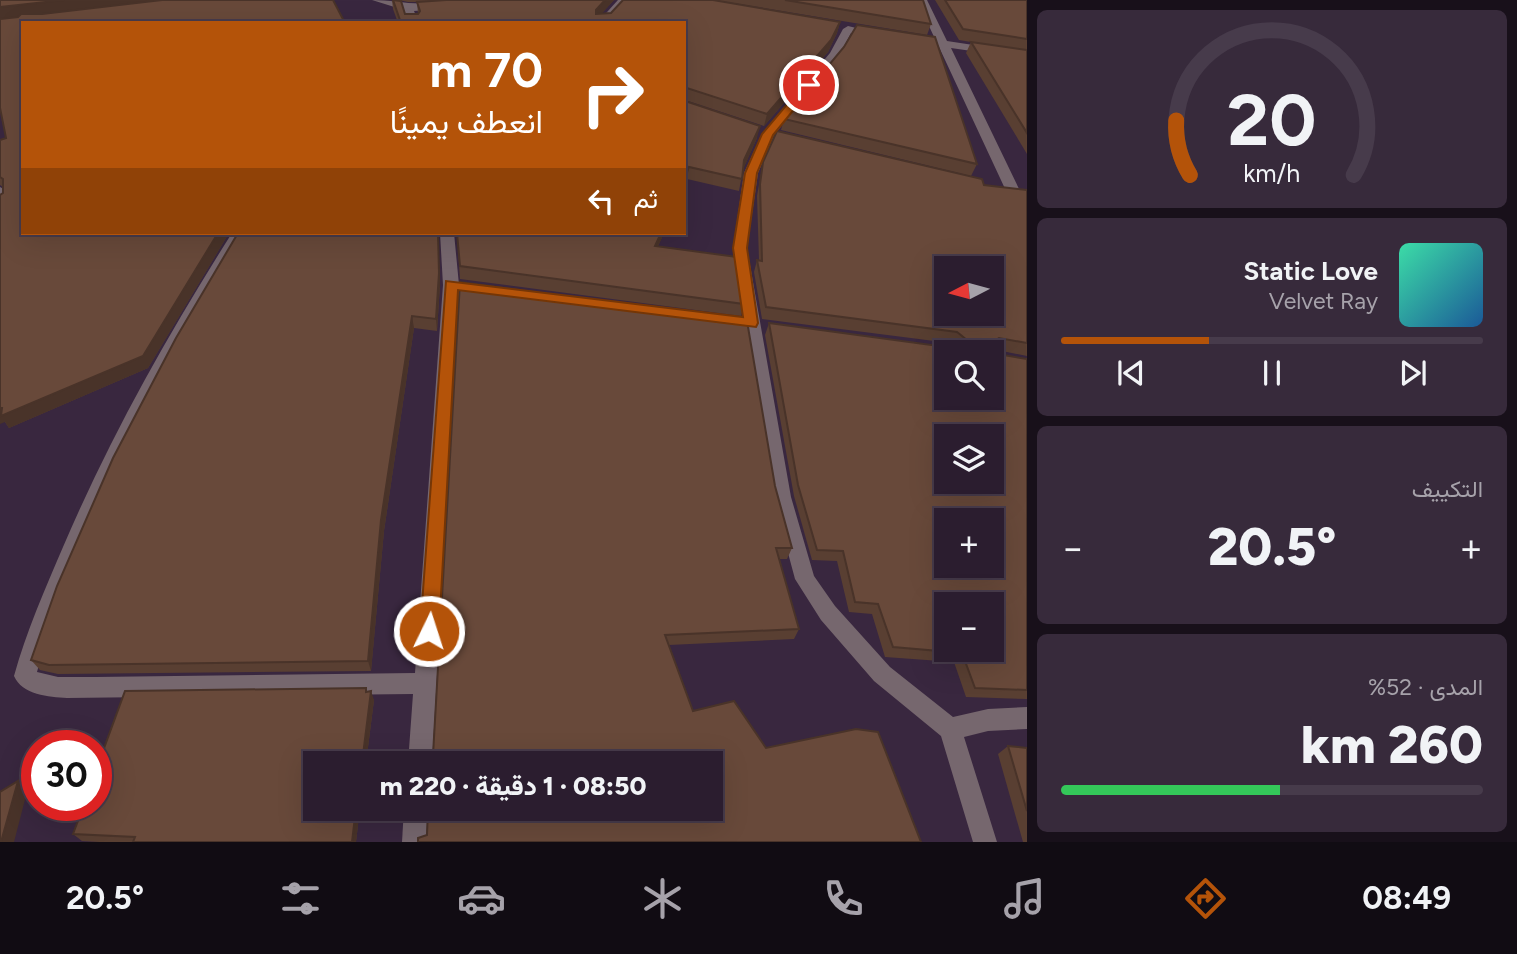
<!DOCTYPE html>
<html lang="ar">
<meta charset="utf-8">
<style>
:root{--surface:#2b1d2f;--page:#372a3b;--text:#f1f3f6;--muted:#a6a2aa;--line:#473b4b;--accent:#b45309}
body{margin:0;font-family:Figtree,Vazirmatn,sans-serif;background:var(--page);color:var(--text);direction:rtl;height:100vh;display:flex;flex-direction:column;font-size:26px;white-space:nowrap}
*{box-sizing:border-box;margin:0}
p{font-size:23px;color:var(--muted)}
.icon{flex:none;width:38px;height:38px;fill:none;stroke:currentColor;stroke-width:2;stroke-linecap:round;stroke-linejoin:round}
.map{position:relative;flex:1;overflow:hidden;direction:ltr}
.side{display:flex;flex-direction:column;gap:10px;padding:10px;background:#18101a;width:490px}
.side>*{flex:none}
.guide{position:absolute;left:21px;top:21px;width:665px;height:214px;border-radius:0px;box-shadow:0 7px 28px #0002,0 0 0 2px var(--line);direction:rtl;background:#b45309;color:#fff;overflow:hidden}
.needle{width:46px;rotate:264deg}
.tools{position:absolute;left:934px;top:256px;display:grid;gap:14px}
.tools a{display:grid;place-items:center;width:70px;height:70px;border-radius:0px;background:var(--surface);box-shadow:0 7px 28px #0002,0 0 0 2px var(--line);font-size:35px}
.speed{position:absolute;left:21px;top:730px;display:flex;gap:14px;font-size:35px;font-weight:700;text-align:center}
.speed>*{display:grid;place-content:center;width:91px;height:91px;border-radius:50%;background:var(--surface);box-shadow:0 7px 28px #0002,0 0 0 2px var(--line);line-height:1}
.speed .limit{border:10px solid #d22;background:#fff;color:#111}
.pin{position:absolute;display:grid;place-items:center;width:60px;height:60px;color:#fff;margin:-30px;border:4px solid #fff;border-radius:50%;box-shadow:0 2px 7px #0007}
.me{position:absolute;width:77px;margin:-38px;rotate:4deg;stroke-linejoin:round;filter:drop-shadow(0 0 5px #0008)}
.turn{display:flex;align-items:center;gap:24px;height:147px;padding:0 28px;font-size:32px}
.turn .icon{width:91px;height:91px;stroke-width:2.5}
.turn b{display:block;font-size:49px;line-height:60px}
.then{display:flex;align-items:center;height:66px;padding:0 28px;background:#0003;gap:14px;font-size:26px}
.big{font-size:52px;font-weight:800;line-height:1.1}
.side .card{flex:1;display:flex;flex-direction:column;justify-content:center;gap:10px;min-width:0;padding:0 24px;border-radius:10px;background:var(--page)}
.side .dial{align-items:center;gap:0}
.dial svg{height:182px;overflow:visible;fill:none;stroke:var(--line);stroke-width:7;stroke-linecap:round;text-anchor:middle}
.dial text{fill:var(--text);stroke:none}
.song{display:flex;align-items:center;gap:21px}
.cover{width:84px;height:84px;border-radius:10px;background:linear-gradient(135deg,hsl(160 70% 55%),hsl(210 70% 35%))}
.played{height:7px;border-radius:4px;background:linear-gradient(90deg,var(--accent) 35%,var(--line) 35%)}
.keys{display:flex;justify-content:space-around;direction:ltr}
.heat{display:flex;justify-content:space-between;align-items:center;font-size:38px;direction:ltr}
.charge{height:10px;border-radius:5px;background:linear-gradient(90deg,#34c759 52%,var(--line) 0)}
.trip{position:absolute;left:303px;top:751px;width:420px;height:70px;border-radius:0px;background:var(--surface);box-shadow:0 7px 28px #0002,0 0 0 2px var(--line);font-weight:800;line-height:70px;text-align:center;direction:rtl}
.dock{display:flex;height:112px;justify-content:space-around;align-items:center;background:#110c13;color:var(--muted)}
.dock .icon{width:49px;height:49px}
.dock .current{color:var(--accent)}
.dock b{font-size:32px;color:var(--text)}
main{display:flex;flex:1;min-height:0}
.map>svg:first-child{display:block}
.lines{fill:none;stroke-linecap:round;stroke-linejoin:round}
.minor{fill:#76676e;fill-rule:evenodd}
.wall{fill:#593f32}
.shaded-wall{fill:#493329}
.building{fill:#68493a;stroke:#493329;stroke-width:2;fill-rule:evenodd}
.route{fill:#b45309;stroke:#753606;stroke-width:2}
</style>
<main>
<section class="side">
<div class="card dial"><svg viewBox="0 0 100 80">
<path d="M14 69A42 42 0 1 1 86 69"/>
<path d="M14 69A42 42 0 0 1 8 45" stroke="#b45309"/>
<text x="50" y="56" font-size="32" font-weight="700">20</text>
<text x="50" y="72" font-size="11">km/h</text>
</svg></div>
<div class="card">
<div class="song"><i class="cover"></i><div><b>Static Love</b><p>Velvet Ray</p></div></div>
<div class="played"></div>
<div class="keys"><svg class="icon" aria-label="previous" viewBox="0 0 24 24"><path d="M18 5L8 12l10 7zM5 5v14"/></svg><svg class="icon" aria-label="pause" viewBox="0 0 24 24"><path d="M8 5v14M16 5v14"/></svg><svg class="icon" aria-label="next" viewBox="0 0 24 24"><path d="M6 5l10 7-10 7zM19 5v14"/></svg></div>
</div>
<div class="card"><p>التكييف</p>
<div class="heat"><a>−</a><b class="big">20.5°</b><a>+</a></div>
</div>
<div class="card"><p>المدى · 52%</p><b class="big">260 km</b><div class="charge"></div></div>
</section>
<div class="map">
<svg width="1027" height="842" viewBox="0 0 1027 842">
<rect width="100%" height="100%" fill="#39273f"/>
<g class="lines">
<g class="minor">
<path d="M372 0C392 0 410 5 431 3 438 3 442 2 447 6L442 9 414 11 419 23H408L404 10Z"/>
<path d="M618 0H629L608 23H597Z"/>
<path d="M917 0H927L947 41 1027 53V59L951 48 1021 193 1019 196 1014 197 1007 193 939 47 910 40 916 37 935 39Z"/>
<path d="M848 26 881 34 875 37 851 33 839 56 774 135 758 173 747 248 791 497 814 576 835 606 890 667 953 717 988 709 1027 707V729L988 731 964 737 997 842H973L941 736 874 681 821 620 795 579 773 497 733 248 744 173 762 134 830 53 843 29Z"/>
<path d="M0 187 7 191V205L0 209Z"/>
<path d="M232 233H246C183 335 127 440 81 551 65 590 48 630 37 672L58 677H95L415 673 443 285 440 233H454L459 285 432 763H408L413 694 67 698C49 697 22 695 14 676 26 632 45 589 63 547 110 437 168 334 232 233Z"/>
<path d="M404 808H428L426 842H402Z"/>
</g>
</g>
<g class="wall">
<path d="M0 0 23 233H229L148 368 9 428 5 422 3 187 0 185V140L6 138Z"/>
<path d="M392 0 405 14H418L417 2H419H408L399 0H614L602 13H611L623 0H923L931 24 927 35 715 0 840 22 837 33 828 52 764 126 685 100 757 138 743 169 739 191 687 179 684 185V23H398L393 9Z"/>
<path d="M935 0H1027V154L966 53 971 42 959 40Z"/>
<path d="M784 119 977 164 971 176 781 130Z"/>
<path d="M763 162 1027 190V356L997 350V354L1027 359V699L966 697 954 662 885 657 872 614 849 612 837 561 812 560 794 496 765 335 769 323 953 348 954 346 950 343 762 319 754 272 757 260H759L757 196Z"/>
<path d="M438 233 440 285 437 331 414 328 384 531 371 671 58 674 40 670 31 660Z"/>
<path d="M457 233H664L658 246 744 304 741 316 460 279Z"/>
<path d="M775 486 792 548 787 559H779L799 629 794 639 669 645 427 835 433 755Z"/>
<path d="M367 692 374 700 366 763H315L360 808 356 842H99L82 841 73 834Z"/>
<path d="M1008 746 1027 748V842H1023L998 754Z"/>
</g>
<g class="shaded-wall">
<path d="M64 0H163L0 19V7Z"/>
<path d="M605 0H614L595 21 596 10Z"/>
<path d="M840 22 837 33 828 52 764 126 767 114Z"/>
<path d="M760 126 757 138 742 172 744 160Z"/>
<path d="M689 167 687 179 684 185V177Z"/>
<path d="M218 233H229L148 368 9 428 5 422 0 424V408Z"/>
<path d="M438 233 440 285 437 331 436 319Z"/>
<path d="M661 233H664L653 258 655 246Z"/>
<path d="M412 316 414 328 384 531 371 671 368 661 381 520Z"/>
<path d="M371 691 374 700 366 763H362Z"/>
<path d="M18 781 28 788 14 842H1Z"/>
<path d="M356 808H360L356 842H352Z"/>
</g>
<g class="building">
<path d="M0 0H64L0 7Z"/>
<path d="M162 0H333L345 23H23V233H218L143 356 1 416 2 408H0V195L3 193V179L0 177V140L6 138 0 108V19L18 17 21 14H42Z"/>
<path d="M393 0 401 1 405 14H418L420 11 417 2 446 0H605L596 10V14L611 13 623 0H713L840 22 831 40 767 114 687 88 684 89V23H401Z"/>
<path d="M785 0H923L931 24Z"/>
<path d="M945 0H1027V39L963 29Z"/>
<path d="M857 25 935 37 977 164 784 119 844 47Z"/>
<path d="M971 42 1027 50V133Z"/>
<path d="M684 96 685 101 760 126 744 160 742 179 689 167 684 177Z"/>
<path d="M777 131 982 179 984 185 1027 190V343L999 338 996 340 997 354 1027 359V690L975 688 962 653 893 647 878 604 855 602 843 551 817 550 798 485 769 323 953 348 956 343H964L967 340 957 332 766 307 757 260 762 261 760 184 763 162ZM947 268H992V313H947ZM947 352H992V397H947ZM947 436H992V481H947ZM947 520H992V565H947ZM947 604H992V649H947Z"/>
<path d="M238 233H438L439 273 436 319 412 316 381 520 368 661 49 665 31 660 57 586 113 458 176 338Z"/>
<path d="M457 233H661L655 246 737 257 744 304 460 266Z"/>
<path d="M460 282 747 321 775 486 792 548H776L799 629 665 635 693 711 734 701 766 748 856 729 878 732 921 842H418V838L427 835 428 808H710V763H422V758L433 755Z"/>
<path d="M366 688V692L371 691 362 763H315V808H356L352 842H133L135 837 73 834 84 805H96V770L125 691Z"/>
<path d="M1008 746 1027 748V811Z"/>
<path d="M18 781 1 842H0V792Z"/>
</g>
<path class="route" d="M805 83 814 85 773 135 757 173 747 248 758 323 756 327 458 290 439 631 436 637 429 640 423 637 420 631 446 281 743 317 733 248 745 173 762 134Z"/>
</svg>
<div class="tools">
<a><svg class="needle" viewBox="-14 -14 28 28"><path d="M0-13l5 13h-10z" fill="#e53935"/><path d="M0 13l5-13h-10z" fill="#a6a2aa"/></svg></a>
<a><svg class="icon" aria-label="search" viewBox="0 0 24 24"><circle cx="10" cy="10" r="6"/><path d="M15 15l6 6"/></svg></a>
<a><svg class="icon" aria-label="layers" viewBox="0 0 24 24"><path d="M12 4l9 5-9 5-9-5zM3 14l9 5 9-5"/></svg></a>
<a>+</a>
<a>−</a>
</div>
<div class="speed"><div class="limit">30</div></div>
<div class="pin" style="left:809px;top:85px;background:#d93025"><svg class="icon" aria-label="arrive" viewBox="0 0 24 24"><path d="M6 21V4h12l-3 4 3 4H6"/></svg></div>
<svg class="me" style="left:429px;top:631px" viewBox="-20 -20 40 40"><circle r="17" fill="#b45309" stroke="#fff" stroke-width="3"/><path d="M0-11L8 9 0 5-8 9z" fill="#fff"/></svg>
<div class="trip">08:50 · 1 دقيقة · 220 m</div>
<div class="guide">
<div class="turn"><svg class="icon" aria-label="right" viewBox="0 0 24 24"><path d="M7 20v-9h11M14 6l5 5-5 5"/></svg><div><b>70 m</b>انعطف يمينًا</div></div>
<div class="then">ثم<svg class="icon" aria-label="left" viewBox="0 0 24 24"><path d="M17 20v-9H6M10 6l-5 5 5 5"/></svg></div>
</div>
</div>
</main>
<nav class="dock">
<b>08:49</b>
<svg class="icon current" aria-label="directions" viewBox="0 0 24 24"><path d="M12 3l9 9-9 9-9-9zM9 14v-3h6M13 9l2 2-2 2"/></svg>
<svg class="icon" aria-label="music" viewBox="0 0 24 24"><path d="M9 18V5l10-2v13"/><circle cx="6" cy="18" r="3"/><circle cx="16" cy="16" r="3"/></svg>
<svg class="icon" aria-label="phone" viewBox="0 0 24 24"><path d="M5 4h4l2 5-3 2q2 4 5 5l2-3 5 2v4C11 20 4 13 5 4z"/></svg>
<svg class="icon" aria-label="climate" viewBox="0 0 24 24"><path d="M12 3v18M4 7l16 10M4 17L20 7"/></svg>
<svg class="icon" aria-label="car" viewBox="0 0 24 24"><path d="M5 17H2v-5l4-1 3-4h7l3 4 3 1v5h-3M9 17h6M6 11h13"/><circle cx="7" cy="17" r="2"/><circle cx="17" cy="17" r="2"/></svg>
<svg class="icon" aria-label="filters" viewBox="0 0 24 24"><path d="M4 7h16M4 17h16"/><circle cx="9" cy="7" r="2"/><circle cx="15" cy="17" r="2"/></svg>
<b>20.5°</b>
</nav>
